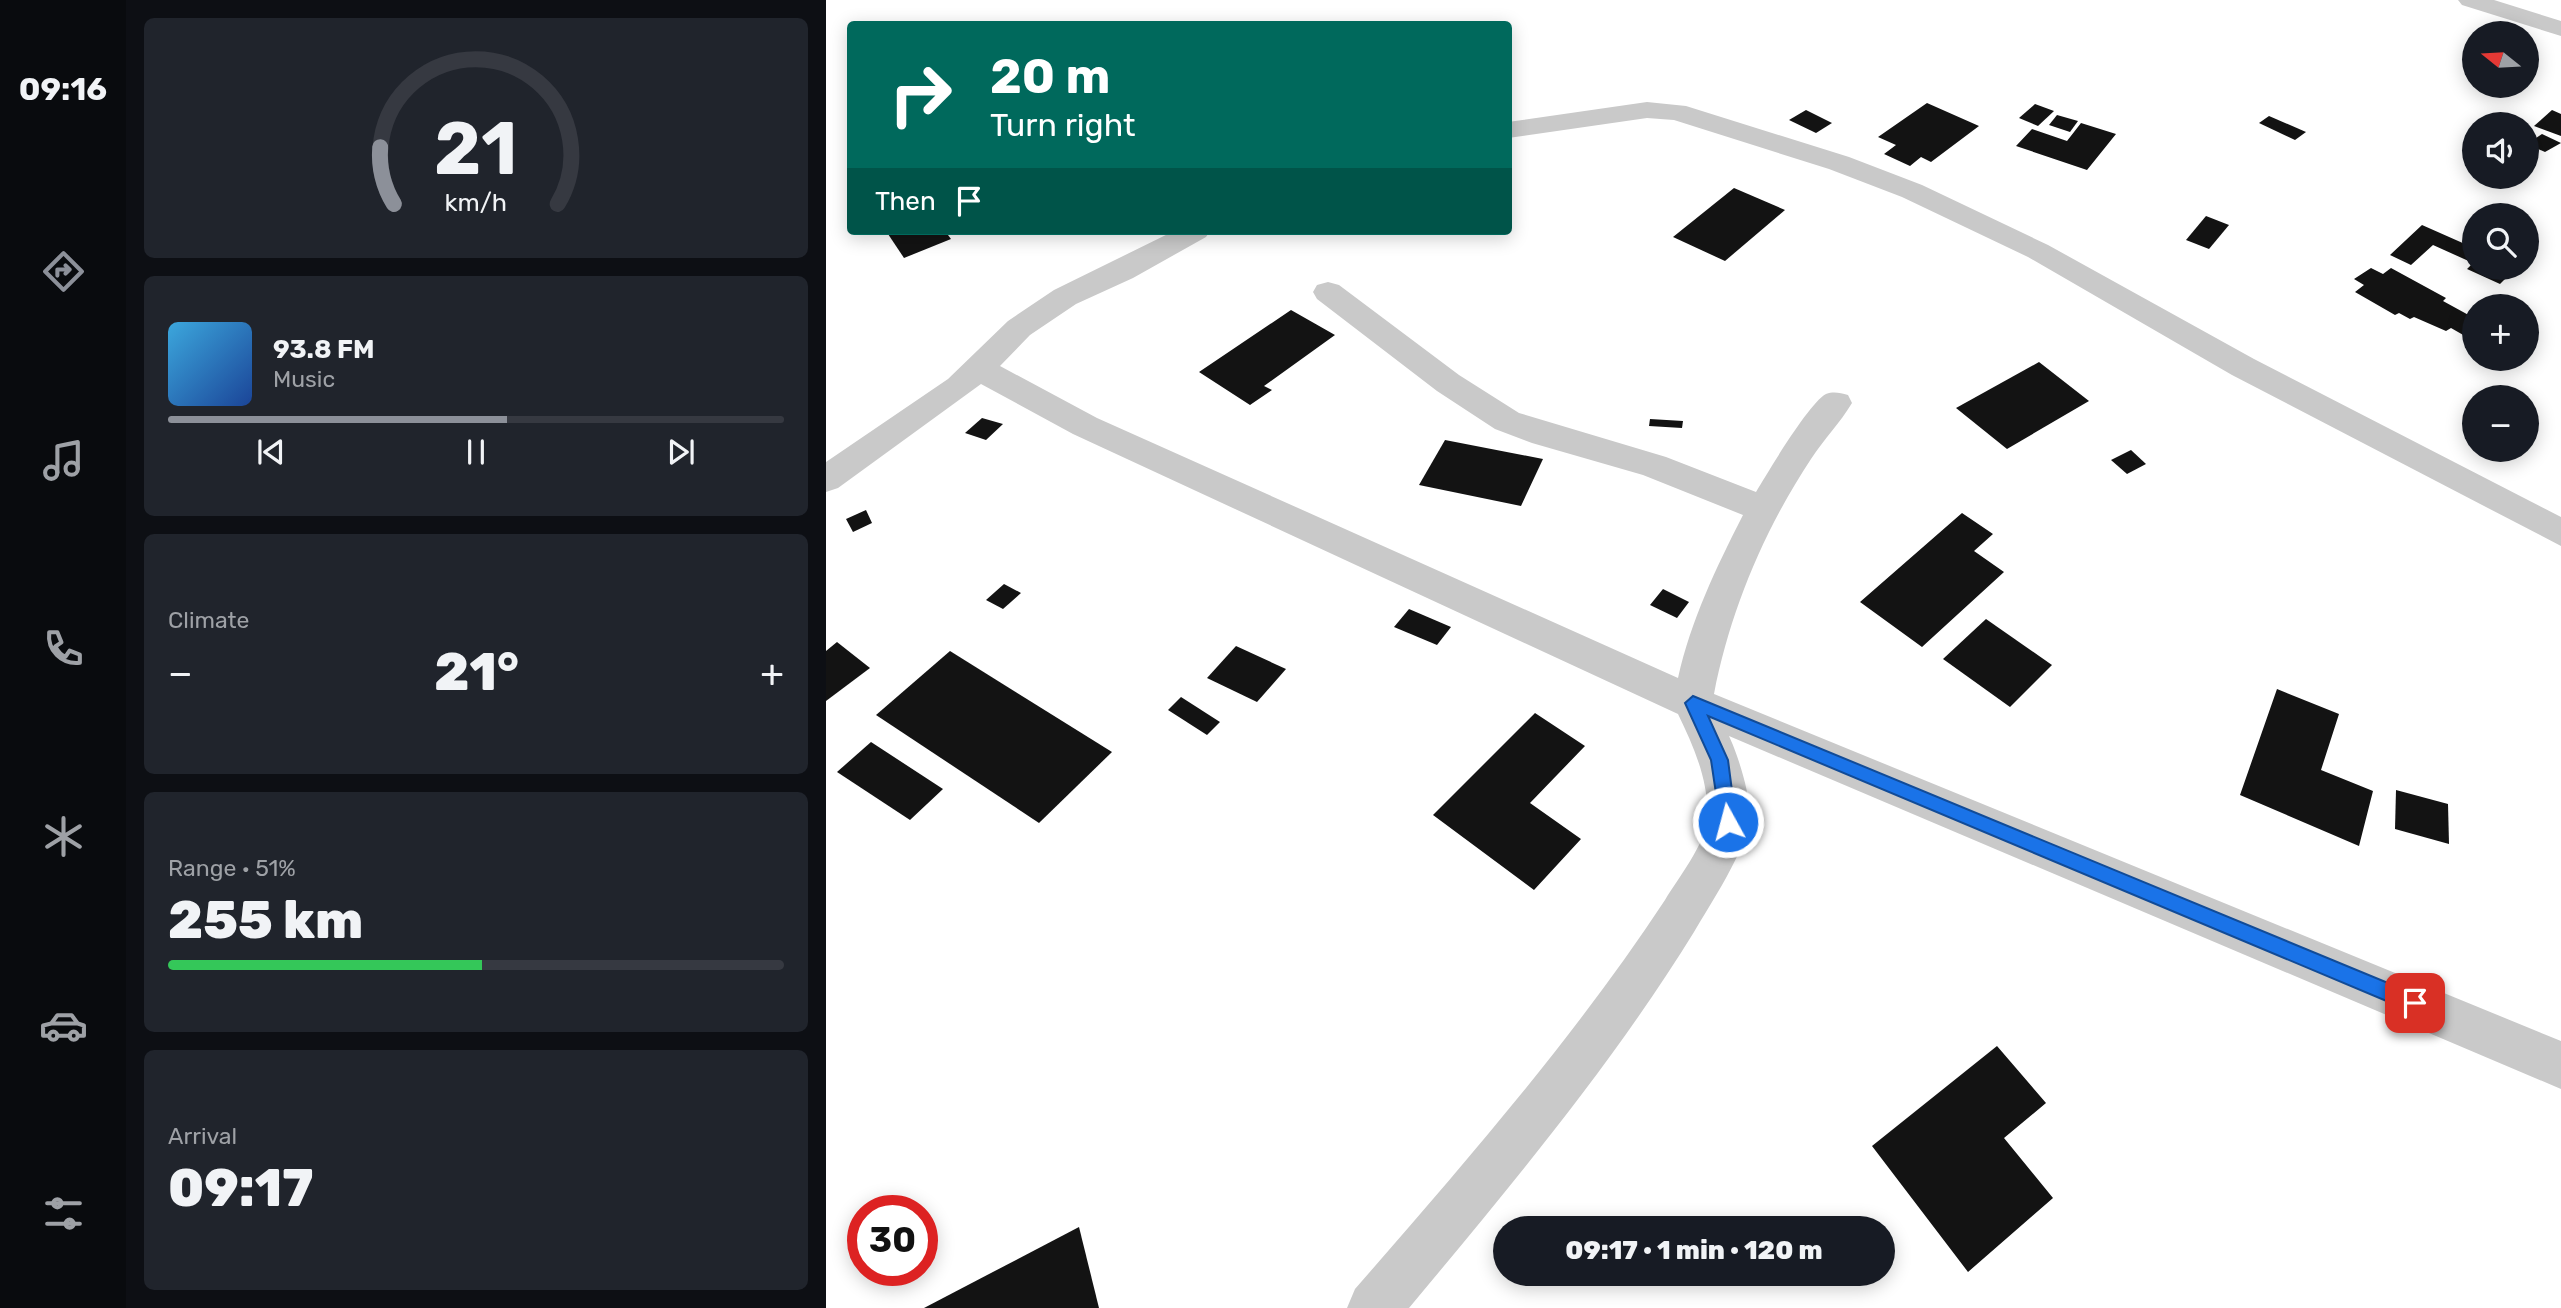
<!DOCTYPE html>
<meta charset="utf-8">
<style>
:root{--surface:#171b24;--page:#20242c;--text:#f1f3f6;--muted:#9ea1a6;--line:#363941;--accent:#8c9099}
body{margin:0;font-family:Rubik,sans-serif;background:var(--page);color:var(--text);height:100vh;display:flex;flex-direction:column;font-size:26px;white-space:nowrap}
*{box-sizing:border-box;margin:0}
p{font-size:23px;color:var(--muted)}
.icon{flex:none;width:38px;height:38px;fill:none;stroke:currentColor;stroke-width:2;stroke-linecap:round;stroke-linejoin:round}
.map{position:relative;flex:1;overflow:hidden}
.drawer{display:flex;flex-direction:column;gap:18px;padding:18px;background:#0d0f14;width:700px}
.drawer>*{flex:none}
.guide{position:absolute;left:21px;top:21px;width:665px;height:214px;border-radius:7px;box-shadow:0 4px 18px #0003;background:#00695c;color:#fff;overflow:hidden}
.needle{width:46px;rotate:288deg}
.fabs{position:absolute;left:1636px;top:21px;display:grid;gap:14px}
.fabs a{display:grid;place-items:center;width:77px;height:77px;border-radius:50%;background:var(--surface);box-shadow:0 4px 18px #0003;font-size:35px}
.speed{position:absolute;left:21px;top:1195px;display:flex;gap:14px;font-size:35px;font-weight:700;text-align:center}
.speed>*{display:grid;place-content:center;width:91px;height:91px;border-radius:50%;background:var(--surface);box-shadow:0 4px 18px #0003;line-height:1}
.speed .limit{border:10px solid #d22;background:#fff;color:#111}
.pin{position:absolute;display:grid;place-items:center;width:60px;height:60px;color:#fff;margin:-30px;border-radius:14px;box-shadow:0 4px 10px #0006}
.me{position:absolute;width:77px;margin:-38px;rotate:353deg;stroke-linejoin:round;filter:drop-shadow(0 0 5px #0008)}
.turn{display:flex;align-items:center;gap:24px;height:147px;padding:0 28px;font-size:32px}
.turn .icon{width:91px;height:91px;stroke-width:2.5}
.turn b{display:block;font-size:49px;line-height:60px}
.then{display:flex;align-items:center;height:66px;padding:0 28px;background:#0003;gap:14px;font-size:26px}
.big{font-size:52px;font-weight:800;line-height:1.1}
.drawer .tile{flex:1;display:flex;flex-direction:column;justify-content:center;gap:10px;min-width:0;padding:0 24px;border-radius:10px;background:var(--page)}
.drawer .dial{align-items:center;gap:0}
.dial svg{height:182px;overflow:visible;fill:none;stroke:var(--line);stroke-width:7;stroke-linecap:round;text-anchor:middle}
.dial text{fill:var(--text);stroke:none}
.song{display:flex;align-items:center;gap:21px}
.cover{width:84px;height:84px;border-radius:10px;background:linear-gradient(135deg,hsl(200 70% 55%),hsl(220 70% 35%))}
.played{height:7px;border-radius:4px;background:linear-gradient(90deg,var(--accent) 55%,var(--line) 55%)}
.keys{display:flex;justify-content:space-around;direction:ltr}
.heat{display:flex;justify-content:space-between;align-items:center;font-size:38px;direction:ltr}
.charge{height:10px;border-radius:5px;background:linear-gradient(90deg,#34c759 51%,var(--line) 0)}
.trip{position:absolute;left:667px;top:1216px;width:402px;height:70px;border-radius:35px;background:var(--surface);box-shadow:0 4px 18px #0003;font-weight:800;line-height:70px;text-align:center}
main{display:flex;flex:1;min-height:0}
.tabs{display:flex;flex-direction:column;width:126px;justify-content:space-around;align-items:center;background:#090b0e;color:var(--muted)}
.tabs .icon{width:49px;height:49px}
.tabs .current{color:var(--accent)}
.tabs b{font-size:32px;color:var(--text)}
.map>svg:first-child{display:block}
.building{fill:#131313}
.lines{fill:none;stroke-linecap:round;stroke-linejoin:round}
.minor{fill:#c9c9c9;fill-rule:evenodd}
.route{fill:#1a73e8;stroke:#114b97;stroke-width:2}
</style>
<main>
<nav class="tabs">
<b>09:16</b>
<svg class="icon current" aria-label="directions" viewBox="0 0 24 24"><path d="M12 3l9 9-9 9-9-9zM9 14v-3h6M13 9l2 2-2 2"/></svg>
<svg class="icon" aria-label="music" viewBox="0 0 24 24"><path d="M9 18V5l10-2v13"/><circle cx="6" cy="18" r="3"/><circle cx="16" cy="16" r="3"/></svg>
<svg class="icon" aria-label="phone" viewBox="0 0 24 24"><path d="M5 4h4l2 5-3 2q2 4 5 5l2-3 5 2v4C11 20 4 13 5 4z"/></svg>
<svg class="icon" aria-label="climate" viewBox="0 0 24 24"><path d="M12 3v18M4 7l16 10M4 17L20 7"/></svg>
<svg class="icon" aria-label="car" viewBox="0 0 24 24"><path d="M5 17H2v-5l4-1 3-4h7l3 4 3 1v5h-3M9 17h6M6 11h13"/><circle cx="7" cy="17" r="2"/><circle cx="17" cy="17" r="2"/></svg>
<svg class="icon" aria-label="filters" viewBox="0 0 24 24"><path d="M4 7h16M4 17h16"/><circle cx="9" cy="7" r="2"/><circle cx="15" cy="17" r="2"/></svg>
</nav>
<section class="drawer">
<div class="tile dial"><svg viewBox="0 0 100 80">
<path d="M14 69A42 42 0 1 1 86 69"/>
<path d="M14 69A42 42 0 0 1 8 44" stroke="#8c9099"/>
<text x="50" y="56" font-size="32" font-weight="700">21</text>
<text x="50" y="72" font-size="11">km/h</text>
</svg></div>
<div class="tile">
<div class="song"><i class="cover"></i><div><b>93.8 FM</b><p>Music</p></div></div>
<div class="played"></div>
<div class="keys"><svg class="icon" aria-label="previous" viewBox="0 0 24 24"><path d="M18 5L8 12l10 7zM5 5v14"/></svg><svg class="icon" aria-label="pause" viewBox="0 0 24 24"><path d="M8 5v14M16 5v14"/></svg><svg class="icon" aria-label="next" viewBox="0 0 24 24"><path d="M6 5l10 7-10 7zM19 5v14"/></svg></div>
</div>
<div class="tile"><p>Climate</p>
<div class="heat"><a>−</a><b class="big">21°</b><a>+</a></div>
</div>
<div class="tile"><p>Range · 51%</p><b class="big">255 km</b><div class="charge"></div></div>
<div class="tile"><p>Arrival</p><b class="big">09:17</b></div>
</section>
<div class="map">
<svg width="1735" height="1308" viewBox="0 0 1735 1308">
<rect width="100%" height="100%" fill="#fff"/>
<g class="building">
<path d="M1101 103 1153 126 1105 162 1095 157 1084 166 1058 154 1070 145 1052 137Z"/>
<path d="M1209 104 1228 111 1212 126 1193 118Z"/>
<path d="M980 110 1006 123 990 133 963 120Z"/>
<path d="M1726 110 1735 114V136L1708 126Z"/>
<path d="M1231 115 1252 121 1244 132 1223 125Z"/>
<path d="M1443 116 1480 132 1469 140 1433 123Z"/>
<path d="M1255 123 1290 134 1261 170 1190 146 1206 129 1241 141Z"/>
<path d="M1716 134 1735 143 1719 152 1701 144Z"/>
<path d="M908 188 959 210 899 261 847 237Z"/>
<path d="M1380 216 1403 225 1383 249 1360 240Z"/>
<path d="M1596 225 1648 248V268H1690L1674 284 1641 269 1647 263 1607 245 1585 265 1564 255Z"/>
<path d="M60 231H119L125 239 78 258Z"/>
<path d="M1545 268 1557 274 1565 268 1620 298 1617 301 1648 318V329L1639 336 1625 328 1620 331 1588 317 1584 319 1573 313 1569 315 1529 292 1538 285 1528 279Z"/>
<path d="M465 310 509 335 438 386 446 390 424 405 373 372Z"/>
<path d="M1213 362 1263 401 1181 449 1130 408Z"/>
<path d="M156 418 177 424 160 440 139 433Z"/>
<path d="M824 419 857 421 856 428 823 426Z"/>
<path d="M619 440 717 459 695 506 593 485Z"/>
<path d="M1305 450 1320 464 1301 474 1285 460Z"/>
<path d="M40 510 46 523 27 532 20 519Z"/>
<path d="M1136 513 1167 534 1148 551 1178 572 1096 647 1034 602Z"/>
<path d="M178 584 195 593 177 609 160 600Z"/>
<path d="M837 589 863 602 851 618 824 605Z"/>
<path d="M583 609 625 627 611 645 568 627Z"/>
<path d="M1160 619 1226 665 1184 707 1117 659Z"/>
<path d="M11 642 44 668 0 701V651Z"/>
<path d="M410 646 460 669 431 702 381 678Z"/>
<path d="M124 651 286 752 213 823 50 715Z"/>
<path d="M1451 689 1513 714 1495 770 1547 791 1533 846 1414 795Z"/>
<path d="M355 697 394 722 381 735 342 710Z"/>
<path d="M709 713 759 746 704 803 755 839 708 890 607 815Z"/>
<path d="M45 742 117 789 84 820 11 772Z"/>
<path d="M1570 790 1622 804 1623 844 1569 829Z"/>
<path d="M1171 1046 1220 1103 1178 1138 1227 1198 1142 1272 1046 1146Z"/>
<path d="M253 1227 273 1308H98Z"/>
</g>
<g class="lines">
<g class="minor">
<path d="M1632 0H1668L1735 21V36L1636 5Z"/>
<path d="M821 102 860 106 1023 157 1096 185 1222 245 1428 359 1735 517V546L1406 375 1202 257 1076 197 1003 169 848 120 821 118 682 138V122Z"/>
<path d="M348 231H384L380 237 307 278 250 304 204 335 174 366 271 418 852 678C865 620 890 568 917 515L817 475 706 443 669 429 611 391 491 299 487 292 491 285 502 282 513 285 633 375 693 413 840 457 930 492C942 472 983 403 1000 394 1008 391 1014 393 1022 395L1026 403C1014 423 998 439 985 459 938 530 904 611 888 694L1735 1041V1089L903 736C912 755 927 801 923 823 918 853 884 905 868 932 786 1065 683 1188 583 1308H521L529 1289C638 1164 748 1038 839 900 851 880 879 844 881 821 884 783 868 747 852 714L247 434 155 384 12 488 0 492V462L122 379 182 321 228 290Z"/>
</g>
</g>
<path class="route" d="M867 696 1596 997 1598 1003 1596 1010 1589 1013 1582 1010 882 716 902 760 910 822 902 830 895 827 885 760 859 703Z"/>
</svg>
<div class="fabs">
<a><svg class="needle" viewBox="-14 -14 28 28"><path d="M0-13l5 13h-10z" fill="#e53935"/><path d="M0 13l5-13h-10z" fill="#9ea1a6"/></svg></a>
<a><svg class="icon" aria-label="sound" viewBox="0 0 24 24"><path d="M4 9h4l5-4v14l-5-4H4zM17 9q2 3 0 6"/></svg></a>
<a><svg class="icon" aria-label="search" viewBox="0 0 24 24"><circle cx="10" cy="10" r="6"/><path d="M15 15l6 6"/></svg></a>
<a>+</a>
<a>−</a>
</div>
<div class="speed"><div class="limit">30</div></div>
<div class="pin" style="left:1589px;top:1003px;background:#d93025"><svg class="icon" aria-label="arrive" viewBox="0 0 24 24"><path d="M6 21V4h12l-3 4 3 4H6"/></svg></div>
<svg class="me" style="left:902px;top:822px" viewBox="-20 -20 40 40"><circle r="17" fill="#1a73e8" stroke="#fff" stroke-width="3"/><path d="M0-11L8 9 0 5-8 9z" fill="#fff"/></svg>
<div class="trip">09:17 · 1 min · 120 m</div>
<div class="guide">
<div class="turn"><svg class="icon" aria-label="right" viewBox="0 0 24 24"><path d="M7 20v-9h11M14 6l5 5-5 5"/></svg><div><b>20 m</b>Turn right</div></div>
<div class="then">Then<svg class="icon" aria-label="arrive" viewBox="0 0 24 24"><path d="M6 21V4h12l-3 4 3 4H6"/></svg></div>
</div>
</div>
</main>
